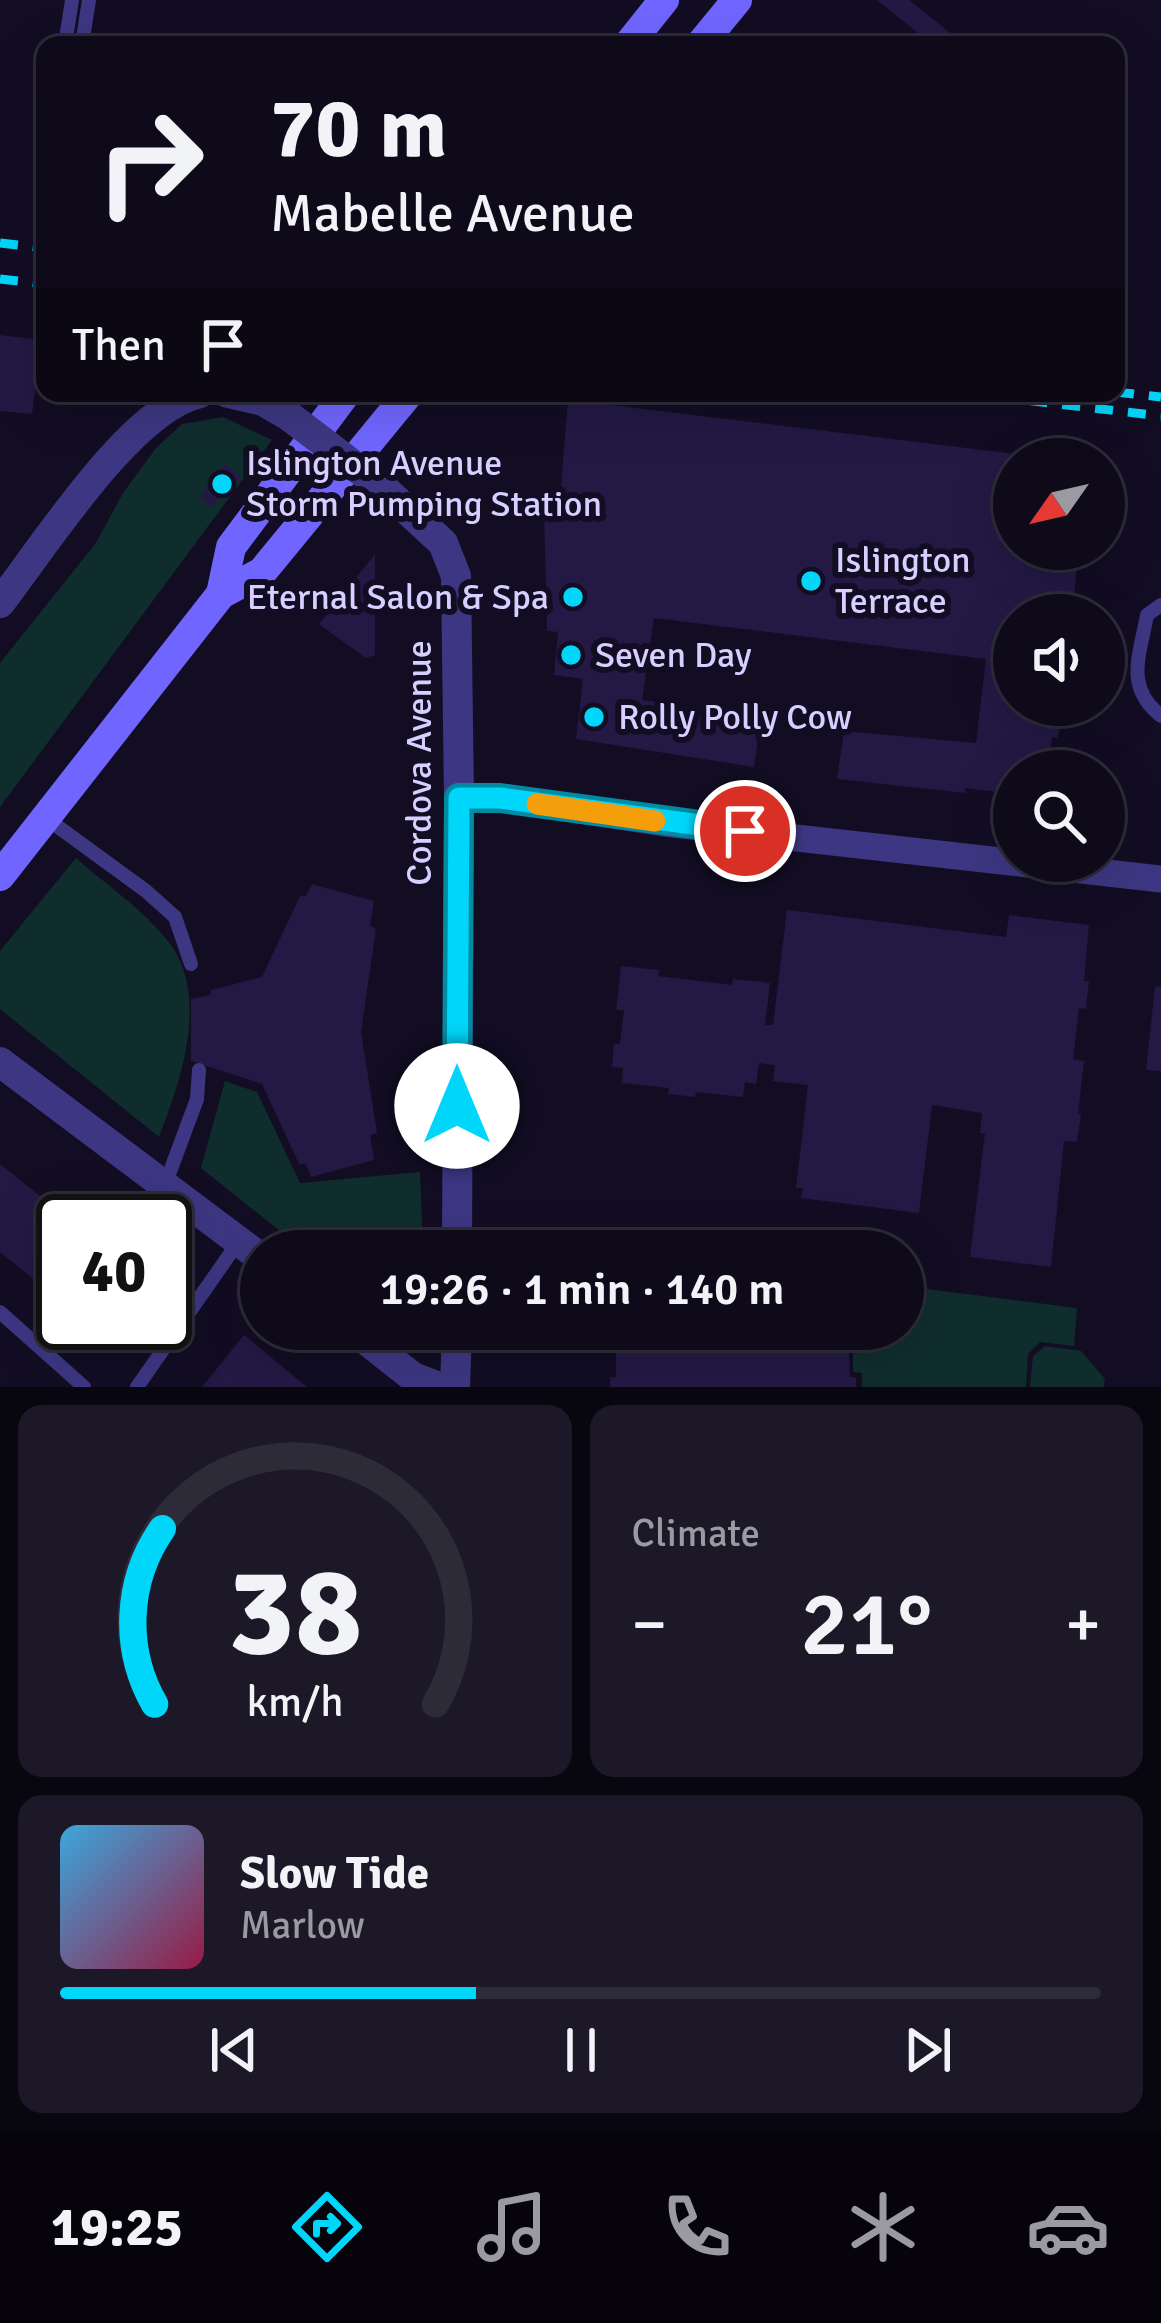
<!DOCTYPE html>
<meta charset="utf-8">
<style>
:root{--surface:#0e0a1a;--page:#1c1827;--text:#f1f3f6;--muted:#9b9aa2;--line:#2e2b39;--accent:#00d6fa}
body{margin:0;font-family:Signika,sans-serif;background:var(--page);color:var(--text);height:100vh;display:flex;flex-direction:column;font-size:45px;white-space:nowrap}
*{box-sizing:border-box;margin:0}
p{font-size:39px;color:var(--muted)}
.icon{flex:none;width:66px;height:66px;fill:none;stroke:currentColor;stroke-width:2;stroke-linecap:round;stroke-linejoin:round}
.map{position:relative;height:1387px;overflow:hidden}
.side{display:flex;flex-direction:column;gap:18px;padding:18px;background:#08060e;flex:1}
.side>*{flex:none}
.banner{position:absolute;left:36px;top:36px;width:1089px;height:366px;border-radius:24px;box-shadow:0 12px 48px #0002,0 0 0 3px var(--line);background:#0e0a1a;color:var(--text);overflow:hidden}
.needle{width:78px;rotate:236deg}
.fabs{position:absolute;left:993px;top:438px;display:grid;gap:24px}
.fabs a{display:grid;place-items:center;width:132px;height:132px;border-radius:50%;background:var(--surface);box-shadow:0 12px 48px #0002,0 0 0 3px var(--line);font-size:60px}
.speed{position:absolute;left:36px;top:1194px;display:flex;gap:24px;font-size:60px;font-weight:700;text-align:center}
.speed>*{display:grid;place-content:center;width:156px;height:156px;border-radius:50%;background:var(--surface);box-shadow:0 12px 48px #0002,0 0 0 3px var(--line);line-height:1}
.speed .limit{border:6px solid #111;border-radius:18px;background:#fff;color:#111}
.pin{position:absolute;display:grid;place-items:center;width:102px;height:102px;color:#fff;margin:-51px;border:6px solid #fff;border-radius:50%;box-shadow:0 3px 12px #0007}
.me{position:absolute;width:132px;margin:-66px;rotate:0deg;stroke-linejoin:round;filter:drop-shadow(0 0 9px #0008)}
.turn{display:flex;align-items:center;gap:42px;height:252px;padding:0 36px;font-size:54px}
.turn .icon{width:156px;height:156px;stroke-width:2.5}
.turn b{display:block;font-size:84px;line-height:102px}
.then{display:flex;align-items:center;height:114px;padding:0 36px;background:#0003;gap:24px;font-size:45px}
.big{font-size:90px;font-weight:600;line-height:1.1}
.side .card{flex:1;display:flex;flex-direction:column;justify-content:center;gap:18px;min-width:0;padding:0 42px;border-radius:24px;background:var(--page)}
.side .dial{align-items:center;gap:0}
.dial svg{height:312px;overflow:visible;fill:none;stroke:var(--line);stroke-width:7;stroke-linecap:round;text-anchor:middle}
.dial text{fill:var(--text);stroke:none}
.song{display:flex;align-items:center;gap:36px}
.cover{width:144px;height:144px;border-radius:18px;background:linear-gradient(135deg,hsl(200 70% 55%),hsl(340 70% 35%))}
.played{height:12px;border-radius:6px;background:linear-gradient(90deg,var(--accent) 40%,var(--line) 40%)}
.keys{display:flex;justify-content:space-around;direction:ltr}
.heat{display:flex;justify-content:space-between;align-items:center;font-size:66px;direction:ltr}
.side .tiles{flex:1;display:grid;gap:18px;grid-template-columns:1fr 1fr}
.card:last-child{grid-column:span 2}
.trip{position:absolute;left:240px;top:1230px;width:684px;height:120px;border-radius:60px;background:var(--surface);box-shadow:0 12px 48px #0002,0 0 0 3px var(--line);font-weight:600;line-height:120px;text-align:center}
.tabs{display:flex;height:192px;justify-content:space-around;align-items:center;background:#06040a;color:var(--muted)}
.tabs .icon{width:84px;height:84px}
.tabs .on{color:var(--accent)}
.tabs b{font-size:54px;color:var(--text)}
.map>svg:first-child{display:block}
.green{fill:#102d2d}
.building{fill:#231944}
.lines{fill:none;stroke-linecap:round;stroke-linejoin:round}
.service{stroke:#3d3783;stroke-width:14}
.minor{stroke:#3d3783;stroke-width:27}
.tertiary{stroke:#3d3783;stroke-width:30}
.secondary{stroke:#7066ff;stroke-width:30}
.rail{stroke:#00d6fa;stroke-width:9;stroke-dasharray:18 15;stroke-linecap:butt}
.tertiary-bridge{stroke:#3d3783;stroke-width:30}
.route-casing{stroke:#008ba2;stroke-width:30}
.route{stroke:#00d6fa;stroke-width:21}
.slow{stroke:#f59e0b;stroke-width:21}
.poi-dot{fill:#00d6fa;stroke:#120d23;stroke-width:4.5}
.labels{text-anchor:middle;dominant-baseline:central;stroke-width:12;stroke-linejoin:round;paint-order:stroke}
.poi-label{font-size:36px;fill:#d7cfff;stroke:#120d23;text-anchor:start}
.street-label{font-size:36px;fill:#d7cfff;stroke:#120d23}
</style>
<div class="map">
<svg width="1161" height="1387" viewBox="0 0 1161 1387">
<rect width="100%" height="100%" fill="#120d23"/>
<g class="green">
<path d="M223 417 272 440 0 807V663L96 543 123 493 156 448 182 424Z"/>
<path d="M76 858C105 884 143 909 167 940 211 993 181 1081 159 1137L0 1009V951Z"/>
<path d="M225 1081 257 1092 300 1183 420 1172 423 1251H305L201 1168Z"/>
<path d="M903 1286 1077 1308 1074 1346 1040 1342 1028 1354 1026 1387H862V1373L853 1372V1345L815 1346V1329H903Z"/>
<path d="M1045 1346 1081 1351 1105 1379 1104 1387H1030L1033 1356Z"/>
</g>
<g class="building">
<path d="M877 0H909L965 45H933Z"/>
<path d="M0 335 41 340 32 414 0 411Z"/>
<path d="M568 400 1033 456 1014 459V549H1079L1072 615H1014V705H1062L1058 738 1052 737 1047 771H1014V794L965 788V793L837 779 844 731 976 743 986 659 654 618 642 700 761 717 754 767 576 739 583 679 554 675 558 632 547 631 544 510H559Z"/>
<path d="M225 464 241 477 211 507 199 497Z"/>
<path d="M375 554V655L366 658 319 624Z"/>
<path d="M312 884 374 901 370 925 376 929 361 1032 377 1133 370 1135 374 1160 311 1177 306 1164H299L262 1084 191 1061V999L210 995 211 990 262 977 300 896H306Z"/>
<path d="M787 910 1006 937 1009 915 1089 925 1084 981H1089L1086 1009 1079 1008 1073 1059 1084 1061 1078 1113 1081 1114 1077 1142 1064 1141 1051 1267 970 1257 985 1133H980L982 1113 932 1105 919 1213 801 1198 803 1188H796L808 1085 773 1081 775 1065 759 1063 756 1084 745 1082 743 1097 696 1092 695 1097 668 1094 669 1088 622 1083 623 1068 612 1067 614 1044H620L624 1010H616L621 966 659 970 658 976 732 985 733 979 770 983 765 1025H773Z"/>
<path d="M1155 986 1161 987V1071L1146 1070Z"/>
<path d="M0 1164 71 1221H63V1303L0 1252Z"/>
<path d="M639 1329H813V1351H849L850 1377H856V1387H610V1377H616V1350L639 1351Z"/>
<path d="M244 1335 307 1387H202Z"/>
</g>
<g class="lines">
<g class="service">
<path d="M65 45 72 0"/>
<path d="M82 45 89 0"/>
<path d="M1161 605 1147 615C1140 655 1124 687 1161 716"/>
<path d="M46 818 146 891 175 917 191 964"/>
<path d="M165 1185 197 1099 199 1070"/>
<path d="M0 1312 84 1387"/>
<path d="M137 1387 239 1241"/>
</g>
<path class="minor" d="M459 798H500L664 823 1161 879"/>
<g class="tertiary">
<path d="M228 393 263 401 289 416"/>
<path d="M382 487 443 543 456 576 459 798 457 1251"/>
<path d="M0 603C45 545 131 408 200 393"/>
<path d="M0 1062 261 1258"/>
<path d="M352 1329 413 1377 439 1387"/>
<path d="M455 1387 457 1329"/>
</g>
<g class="secondary">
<path d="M628 45 664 0"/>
<path d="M700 45 737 0"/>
<path d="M221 594 231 547 346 393"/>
<path d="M0 876 221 594 262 572 409 393"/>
</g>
<g class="rail">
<path d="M0 243 45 248"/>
<path d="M0 279 45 284"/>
<path d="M1116 392 1161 397"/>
<path d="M964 393 1161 416"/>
</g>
<path class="tertiary-bridge" d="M289 416 382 487"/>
</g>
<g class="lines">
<g class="route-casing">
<path id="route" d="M457 1106 459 798H500L745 831"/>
</g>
<use href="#route" class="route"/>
<path class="slow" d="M537 804 655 821"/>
</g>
<g class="poi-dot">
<circle cx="222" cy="484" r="12"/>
<circle cx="811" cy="581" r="12"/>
<circle cx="573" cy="597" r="12"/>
<circle cx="571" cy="655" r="12"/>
<circle cx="594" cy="717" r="12"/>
</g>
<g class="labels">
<g class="poi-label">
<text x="246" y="463">Islington Avenue<tspan x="246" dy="41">Storm Pumping Station</tspan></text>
<text x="835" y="560">Islington<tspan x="835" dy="41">Terrace</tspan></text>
<text x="549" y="597" text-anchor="end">Eternal Salon &amp; Spa</text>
<text x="595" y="655">Seven Day</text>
<text x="618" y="717">Rolly Polly Cow</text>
</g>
<g class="street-label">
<text transform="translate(419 763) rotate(-90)">Cordova Avenue</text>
</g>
</g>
</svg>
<div class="fabs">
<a><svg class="needle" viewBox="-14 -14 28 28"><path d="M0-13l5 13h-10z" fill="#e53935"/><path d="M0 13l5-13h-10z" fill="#9b9aa2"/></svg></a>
<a><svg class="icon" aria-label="sound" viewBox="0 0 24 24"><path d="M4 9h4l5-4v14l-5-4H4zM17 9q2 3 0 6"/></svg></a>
<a><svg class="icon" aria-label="search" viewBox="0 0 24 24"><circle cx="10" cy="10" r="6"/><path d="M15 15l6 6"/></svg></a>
</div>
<div class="speed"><div class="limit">40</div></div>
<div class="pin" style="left:745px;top:831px;background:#d93025"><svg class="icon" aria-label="arrive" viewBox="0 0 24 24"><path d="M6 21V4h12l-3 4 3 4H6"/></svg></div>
<svg class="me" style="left:457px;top:1106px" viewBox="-20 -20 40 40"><circle r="19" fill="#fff"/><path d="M0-13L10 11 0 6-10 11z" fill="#00d6fa"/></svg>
<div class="trip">19:26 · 1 min · 140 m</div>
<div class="banner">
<div class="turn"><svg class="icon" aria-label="right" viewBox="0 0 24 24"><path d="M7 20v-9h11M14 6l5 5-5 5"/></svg><div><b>70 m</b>Mabelle Avenue</div></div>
<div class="then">Then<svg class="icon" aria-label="arrive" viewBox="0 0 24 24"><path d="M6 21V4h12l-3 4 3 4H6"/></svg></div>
</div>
</div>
<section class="side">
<div class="tiles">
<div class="card dial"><svg viewBox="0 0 100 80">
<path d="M14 69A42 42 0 1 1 86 69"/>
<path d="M14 69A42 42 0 0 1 16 24" stroke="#00d6fa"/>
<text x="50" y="56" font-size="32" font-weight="700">38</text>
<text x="50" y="72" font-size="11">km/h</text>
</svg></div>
<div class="card"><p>Climate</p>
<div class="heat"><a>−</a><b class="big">21°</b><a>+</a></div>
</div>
<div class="card">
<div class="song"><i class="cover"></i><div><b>Slow Tide</b><p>Marlow</p></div></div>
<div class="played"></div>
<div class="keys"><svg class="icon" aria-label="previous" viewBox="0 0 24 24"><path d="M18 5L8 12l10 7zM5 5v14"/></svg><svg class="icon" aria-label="pause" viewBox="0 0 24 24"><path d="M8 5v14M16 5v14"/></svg><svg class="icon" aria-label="next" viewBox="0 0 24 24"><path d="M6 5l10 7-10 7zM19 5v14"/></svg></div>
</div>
</div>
</section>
<nav class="tabs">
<b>19:25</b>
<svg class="icon on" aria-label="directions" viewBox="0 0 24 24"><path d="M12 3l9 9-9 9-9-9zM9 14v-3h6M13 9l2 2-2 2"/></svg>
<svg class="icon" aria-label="music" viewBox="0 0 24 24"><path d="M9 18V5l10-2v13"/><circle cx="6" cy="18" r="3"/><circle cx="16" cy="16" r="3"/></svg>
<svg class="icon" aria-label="phone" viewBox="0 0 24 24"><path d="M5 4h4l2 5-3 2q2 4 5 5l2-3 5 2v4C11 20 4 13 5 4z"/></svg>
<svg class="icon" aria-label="climate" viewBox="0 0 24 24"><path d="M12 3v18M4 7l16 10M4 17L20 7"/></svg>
<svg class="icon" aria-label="car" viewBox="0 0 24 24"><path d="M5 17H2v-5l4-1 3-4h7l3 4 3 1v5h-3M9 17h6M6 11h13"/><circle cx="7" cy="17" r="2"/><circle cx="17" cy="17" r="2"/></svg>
</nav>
